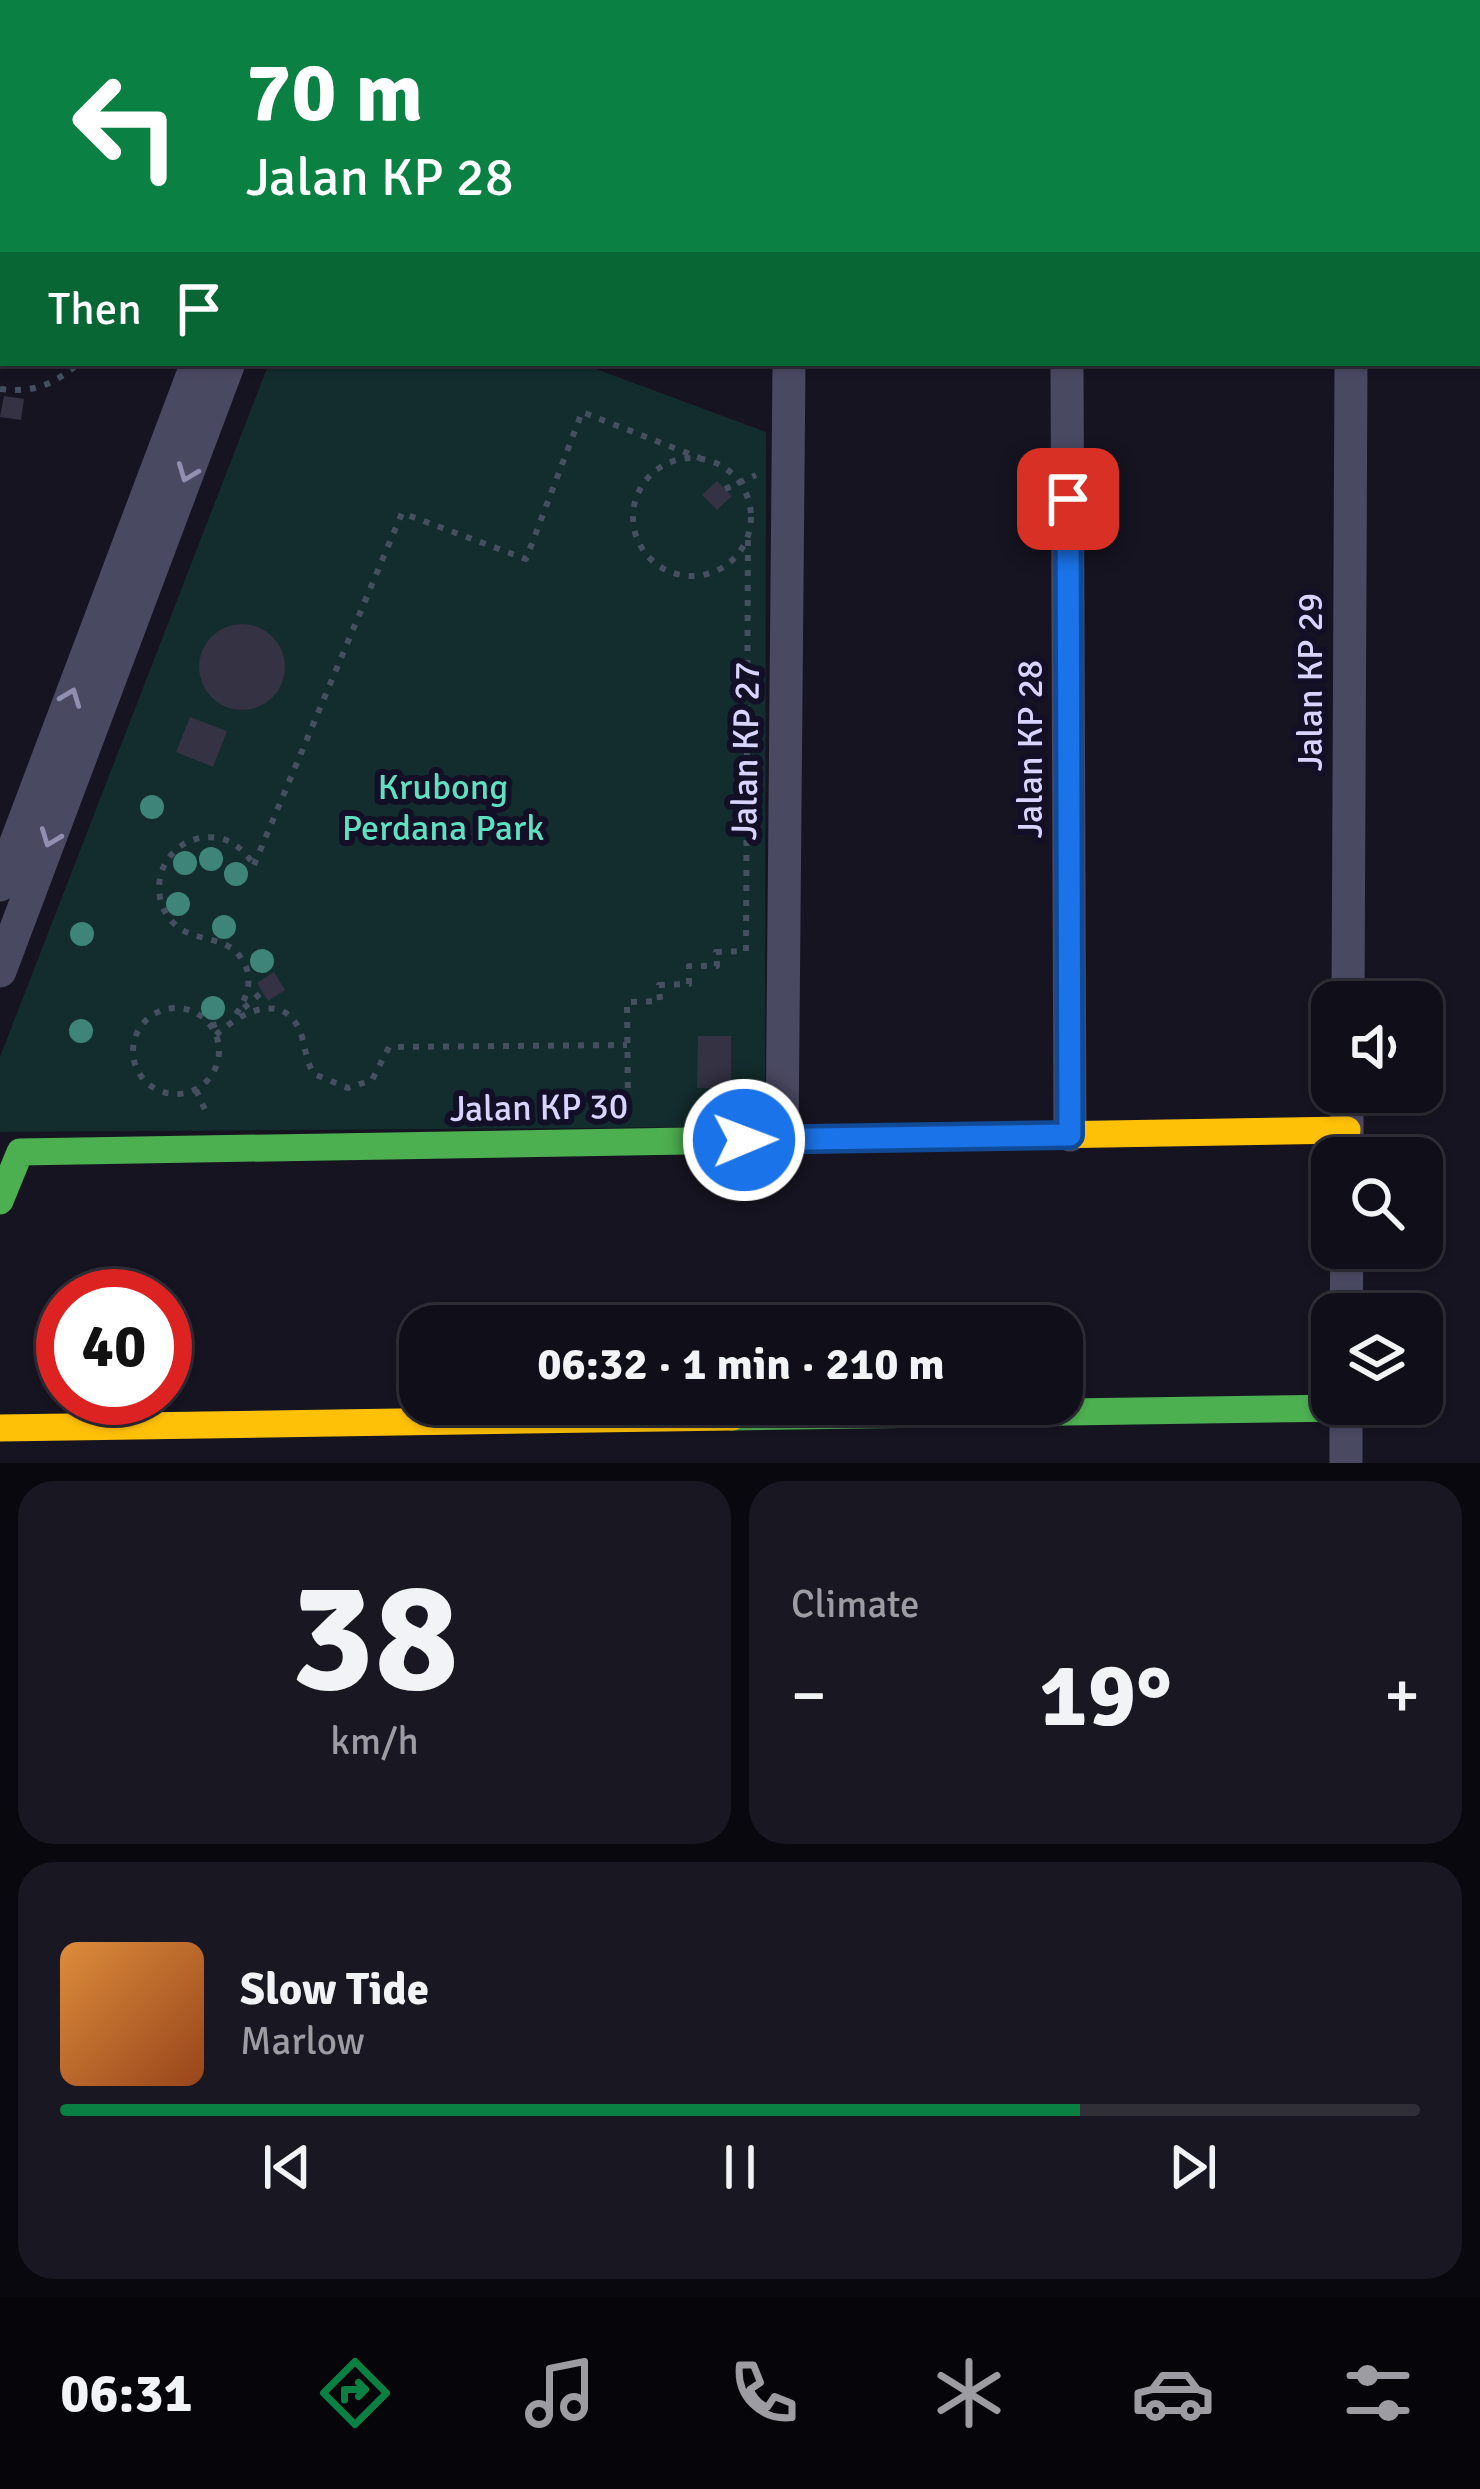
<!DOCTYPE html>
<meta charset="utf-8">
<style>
:root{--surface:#100f19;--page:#191822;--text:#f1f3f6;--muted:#9c9ca2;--line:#302f38;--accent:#0b8043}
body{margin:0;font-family:Signika,sans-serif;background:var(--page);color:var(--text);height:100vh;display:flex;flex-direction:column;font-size:45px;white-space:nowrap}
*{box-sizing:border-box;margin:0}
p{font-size:39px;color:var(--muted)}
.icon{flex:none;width:66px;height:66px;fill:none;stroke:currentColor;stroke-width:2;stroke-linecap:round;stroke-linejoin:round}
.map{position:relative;height:1463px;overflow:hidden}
.panel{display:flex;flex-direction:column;gap:18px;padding:18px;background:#09080e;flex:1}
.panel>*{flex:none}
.banner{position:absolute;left:0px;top:0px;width:1482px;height:366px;box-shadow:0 3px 9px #0004,0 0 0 3px var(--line);background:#0b8043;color:#fff;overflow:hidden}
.controls{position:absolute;left:1311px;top:981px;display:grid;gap:24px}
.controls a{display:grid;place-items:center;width:132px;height:132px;border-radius:24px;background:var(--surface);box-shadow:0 3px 9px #0004,0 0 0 3px var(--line);font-size:60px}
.speed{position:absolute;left:36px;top:1269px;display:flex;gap:24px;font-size:60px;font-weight:700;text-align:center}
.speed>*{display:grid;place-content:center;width:156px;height:156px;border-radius:50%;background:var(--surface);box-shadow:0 3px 9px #0004,0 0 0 3px var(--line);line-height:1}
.speed .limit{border:18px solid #d22;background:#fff;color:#111}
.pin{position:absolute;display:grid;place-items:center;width:102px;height:102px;color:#fff;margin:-51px;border-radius:24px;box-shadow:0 6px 18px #0006}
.me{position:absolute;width:132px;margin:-66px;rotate:89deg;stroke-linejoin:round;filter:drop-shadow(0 0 9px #0008)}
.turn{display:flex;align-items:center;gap:42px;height:252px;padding:0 48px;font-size:54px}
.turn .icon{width:156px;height:156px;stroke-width:2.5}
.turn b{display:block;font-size:84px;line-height:102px}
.then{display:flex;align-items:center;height:114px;padding:0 48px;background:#0003;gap:24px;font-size:45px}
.big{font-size:90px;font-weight:800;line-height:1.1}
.panel .card{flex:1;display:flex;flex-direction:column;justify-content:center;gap:18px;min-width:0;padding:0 42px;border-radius:36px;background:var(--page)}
.panel .dial{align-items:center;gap:0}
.dial b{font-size:156px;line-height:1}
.song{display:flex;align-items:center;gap:36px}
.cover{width:144px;height:144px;border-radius:18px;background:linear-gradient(135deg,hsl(30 70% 55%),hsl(20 70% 35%))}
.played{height:12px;border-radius:6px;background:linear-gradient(90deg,var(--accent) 75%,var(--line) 75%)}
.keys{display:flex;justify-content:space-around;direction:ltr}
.heat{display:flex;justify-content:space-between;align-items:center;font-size:66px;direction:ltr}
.panel .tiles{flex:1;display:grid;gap:18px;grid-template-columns:1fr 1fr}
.card:last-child{grid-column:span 2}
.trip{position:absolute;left:399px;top:1305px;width:684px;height:120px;border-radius:36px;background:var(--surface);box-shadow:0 3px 9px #0004,0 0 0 3px var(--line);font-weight:800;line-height:120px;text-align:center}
.dock{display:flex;height:192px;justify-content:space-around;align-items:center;background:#06060a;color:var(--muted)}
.dock .icon{width:84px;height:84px}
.dock .on{color:var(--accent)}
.dock b{font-size:54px;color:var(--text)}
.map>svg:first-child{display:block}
.green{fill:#132c2d}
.building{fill:#343243}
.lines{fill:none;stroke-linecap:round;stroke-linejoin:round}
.path{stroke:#44505f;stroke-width:6;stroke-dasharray:6 9;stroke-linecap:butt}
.street{stroke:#4a4962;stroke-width:33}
.fast{stroke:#4caf50;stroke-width:27}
.slow{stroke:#ffc107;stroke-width:27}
.tree{fill:#3e8478}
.oneway{stroke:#928eb0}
.route-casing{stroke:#114b97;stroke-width:30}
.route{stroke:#1a73e8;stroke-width:21}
.labels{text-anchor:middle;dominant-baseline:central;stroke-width:12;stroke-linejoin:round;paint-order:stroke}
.street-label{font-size:36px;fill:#d9d4ff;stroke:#130f26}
.park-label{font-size:36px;fill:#5fe0c0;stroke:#130f26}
</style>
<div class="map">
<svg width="1480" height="1463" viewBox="0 0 1480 1463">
<rect width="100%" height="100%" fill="#161421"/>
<path class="green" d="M269 363H580L766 432 765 1103 741 1127 0 1132V1057Z"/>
<g class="building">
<path d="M4 396 24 399 21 420 0 417Z"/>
<path d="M717 481 732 496 717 510 702 495Z"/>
<circle cx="242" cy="667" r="43"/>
<path d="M190 717 227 731 213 767 176 752Z"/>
<path d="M274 972 285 990 268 1001 257 983Z"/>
<path d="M698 1036H731V1088H697Z"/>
</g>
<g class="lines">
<g class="path">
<path d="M0 51H3"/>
<path d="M0 389C34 393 53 385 79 363"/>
<circle cx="692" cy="517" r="59"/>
<path d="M725 489 756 475"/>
<path d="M254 865 402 513 526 559 582 412 700 458"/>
<path d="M746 951 748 537"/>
<path d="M244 1008 262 992"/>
<circle cx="176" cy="1051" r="43"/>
<path d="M236 1014C247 998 254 979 243 961 228 935 199 943 178 927 154 909 153 872 174 852 185 840 202 835 218 838 235 841 245 852 254 865"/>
<path d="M211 1026 225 1021"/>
<path d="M216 1035C240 1012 287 988 302 1037 306 1051 306 1061 314 1074L348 1088 372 1080 389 1047 627 1045"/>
<path d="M196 1090 207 1114"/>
<path d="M628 1103 627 1002 660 1001 659 985 689 984V966H717L716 952 746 951"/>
</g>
<g class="street">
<path d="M1370 0 1375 3"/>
<path d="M333 3 335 0"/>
<path d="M364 3 365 0"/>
<path d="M571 3 572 0"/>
<path d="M871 3 872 0"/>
<path d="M1170 3 1171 0"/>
<path d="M1479 67 1480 68"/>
<path d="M1067 363 1070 1135"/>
<path d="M0 885 197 363"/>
<path d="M0 971 229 363"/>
<path d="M1348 1002 1351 363"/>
<path d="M782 1140 789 363"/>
<path d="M1347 1158V1092"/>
<path d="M1346 1314 1347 1248"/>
<path d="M1346 1463V1404"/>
</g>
<g class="fast">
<path d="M0 1201 20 1152 807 1139"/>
<path d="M732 1417 1346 1408"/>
</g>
<g class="slow">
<path d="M807 1139 1347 1130"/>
<path d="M0 1428 732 1417"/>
</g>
</g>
<g class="tree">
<circle cx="152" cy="807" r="12"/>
<circle cx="211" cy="859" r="12"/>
<circle cx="185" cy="863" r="12"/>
<circle cx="236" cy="874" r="12"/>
<circle cx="178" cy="904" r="12"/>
<circle cx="224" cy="927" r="12"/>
<circle cx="82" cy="934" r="12"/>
<circle cx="262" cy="961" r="12"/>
<circle cx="213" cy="1008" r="12"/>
<circle cx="81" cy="1031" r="12"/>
</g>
<defs><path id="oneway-chevron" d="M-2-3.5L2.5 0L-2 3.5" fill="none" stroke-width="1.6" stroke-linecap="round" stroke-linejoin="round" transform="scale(3)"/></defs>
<g class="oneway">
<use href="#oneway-chevron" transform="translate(187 473) rotate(111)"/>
<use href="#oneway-chevron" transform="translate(71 697) rotate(-69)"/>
<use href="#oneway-chevron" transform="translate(50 838) rotate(111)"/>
</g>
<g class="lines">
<g class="route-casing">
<path id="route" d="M744 1140 1070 1135 1068 499"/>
</g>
<use href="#route" class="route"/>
</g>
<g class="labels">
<g class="street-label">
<text transform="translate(1310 682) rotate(-90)">Jalan KP 29</text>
<text transform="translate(1030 749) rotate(-90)">Jalan KP 28</text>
<text transform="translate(746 751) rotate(-89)">Jalan KP 27</text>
<text transform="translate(539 1108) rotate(-1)">Jalan KP 30</text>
</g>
<g class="park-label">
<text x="443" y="787">Krubong<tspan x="443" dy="41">Perdana Park</tspan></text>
</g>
</g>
</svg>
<div class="controls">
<a><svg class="icon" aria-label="sound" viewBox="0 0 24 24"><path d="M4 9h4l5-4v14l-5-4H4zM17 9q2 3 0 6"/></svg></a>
<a><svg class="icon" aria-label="search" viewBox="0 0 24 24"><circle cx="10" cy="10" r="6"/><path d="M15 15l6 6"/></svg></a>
<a><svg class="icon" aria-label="layers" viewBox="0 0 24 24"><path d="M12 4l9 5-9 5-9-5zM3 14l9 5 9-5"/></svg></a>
</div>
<div class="speed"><div class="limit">40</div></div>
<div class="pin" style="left:1068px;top:499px;background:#d93025"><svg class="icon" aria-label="arrive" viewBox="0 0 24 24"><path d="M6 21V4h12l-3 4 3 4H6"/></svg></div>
<svg class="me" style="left:744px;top:1140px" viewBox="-20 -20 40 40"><circle r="17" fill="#1a73e8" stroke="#fff" stroke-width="3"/><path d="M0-11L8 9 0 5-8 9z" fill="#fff"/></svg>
<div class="trip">06:32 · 1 min · 210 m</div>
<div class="banner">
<div class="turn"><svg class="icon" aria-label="left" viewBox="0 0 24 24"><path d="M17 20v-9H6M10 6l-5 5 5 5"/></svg><div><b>70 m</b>Jalan KP 28</div></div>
<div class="then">Then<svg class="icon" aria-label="arrive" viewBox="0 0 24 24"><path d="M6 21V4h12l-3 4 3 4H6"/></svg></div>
</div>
</div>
<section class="panel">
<div class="tiles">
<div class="card dial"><b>38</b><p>km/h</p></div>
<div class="card"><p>Climate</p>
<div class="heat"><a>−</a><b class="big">19°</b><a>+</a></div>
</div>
<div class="card">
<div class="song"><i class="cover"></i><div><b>Slow Tide</b><p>Marlow</p></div></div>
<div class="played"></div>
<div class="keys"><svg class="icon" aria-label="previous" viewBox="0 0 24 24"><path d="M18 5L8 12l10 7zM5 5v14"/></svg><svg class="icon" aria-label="pause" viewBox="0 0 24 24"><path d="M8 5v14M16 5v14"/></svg><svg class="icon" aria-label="next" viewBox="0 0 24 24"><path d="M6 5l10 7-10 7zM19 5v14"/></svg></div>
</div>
</div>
</section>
<nav class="dock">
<b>06:31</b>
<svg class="icon on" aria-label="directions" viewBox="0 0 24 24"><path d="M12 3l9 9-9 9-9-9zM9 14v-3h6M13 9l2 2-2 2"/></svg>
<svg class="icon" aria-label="music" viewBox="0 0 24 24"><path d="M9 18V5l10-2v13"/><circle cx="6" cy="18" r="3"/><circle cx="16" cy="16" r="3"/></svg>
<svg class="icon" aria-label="phone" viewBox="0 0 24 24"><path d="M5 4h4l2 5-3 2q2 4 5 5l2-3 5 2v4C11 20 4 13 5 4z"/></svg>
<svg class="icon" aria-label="climate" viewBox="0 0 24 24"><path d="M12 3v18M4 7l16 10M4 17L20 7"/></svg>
<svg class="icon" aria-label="car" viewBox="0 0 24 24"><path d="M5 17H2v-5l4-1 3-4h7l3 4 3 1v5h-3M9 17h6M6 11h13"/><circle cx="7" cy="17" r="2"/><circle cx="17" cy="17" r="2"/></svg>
<svg class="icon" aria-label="filters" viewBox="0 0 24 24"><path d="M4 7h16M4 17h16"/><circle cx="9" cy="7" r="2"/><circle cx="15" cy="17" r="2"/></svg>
</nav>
